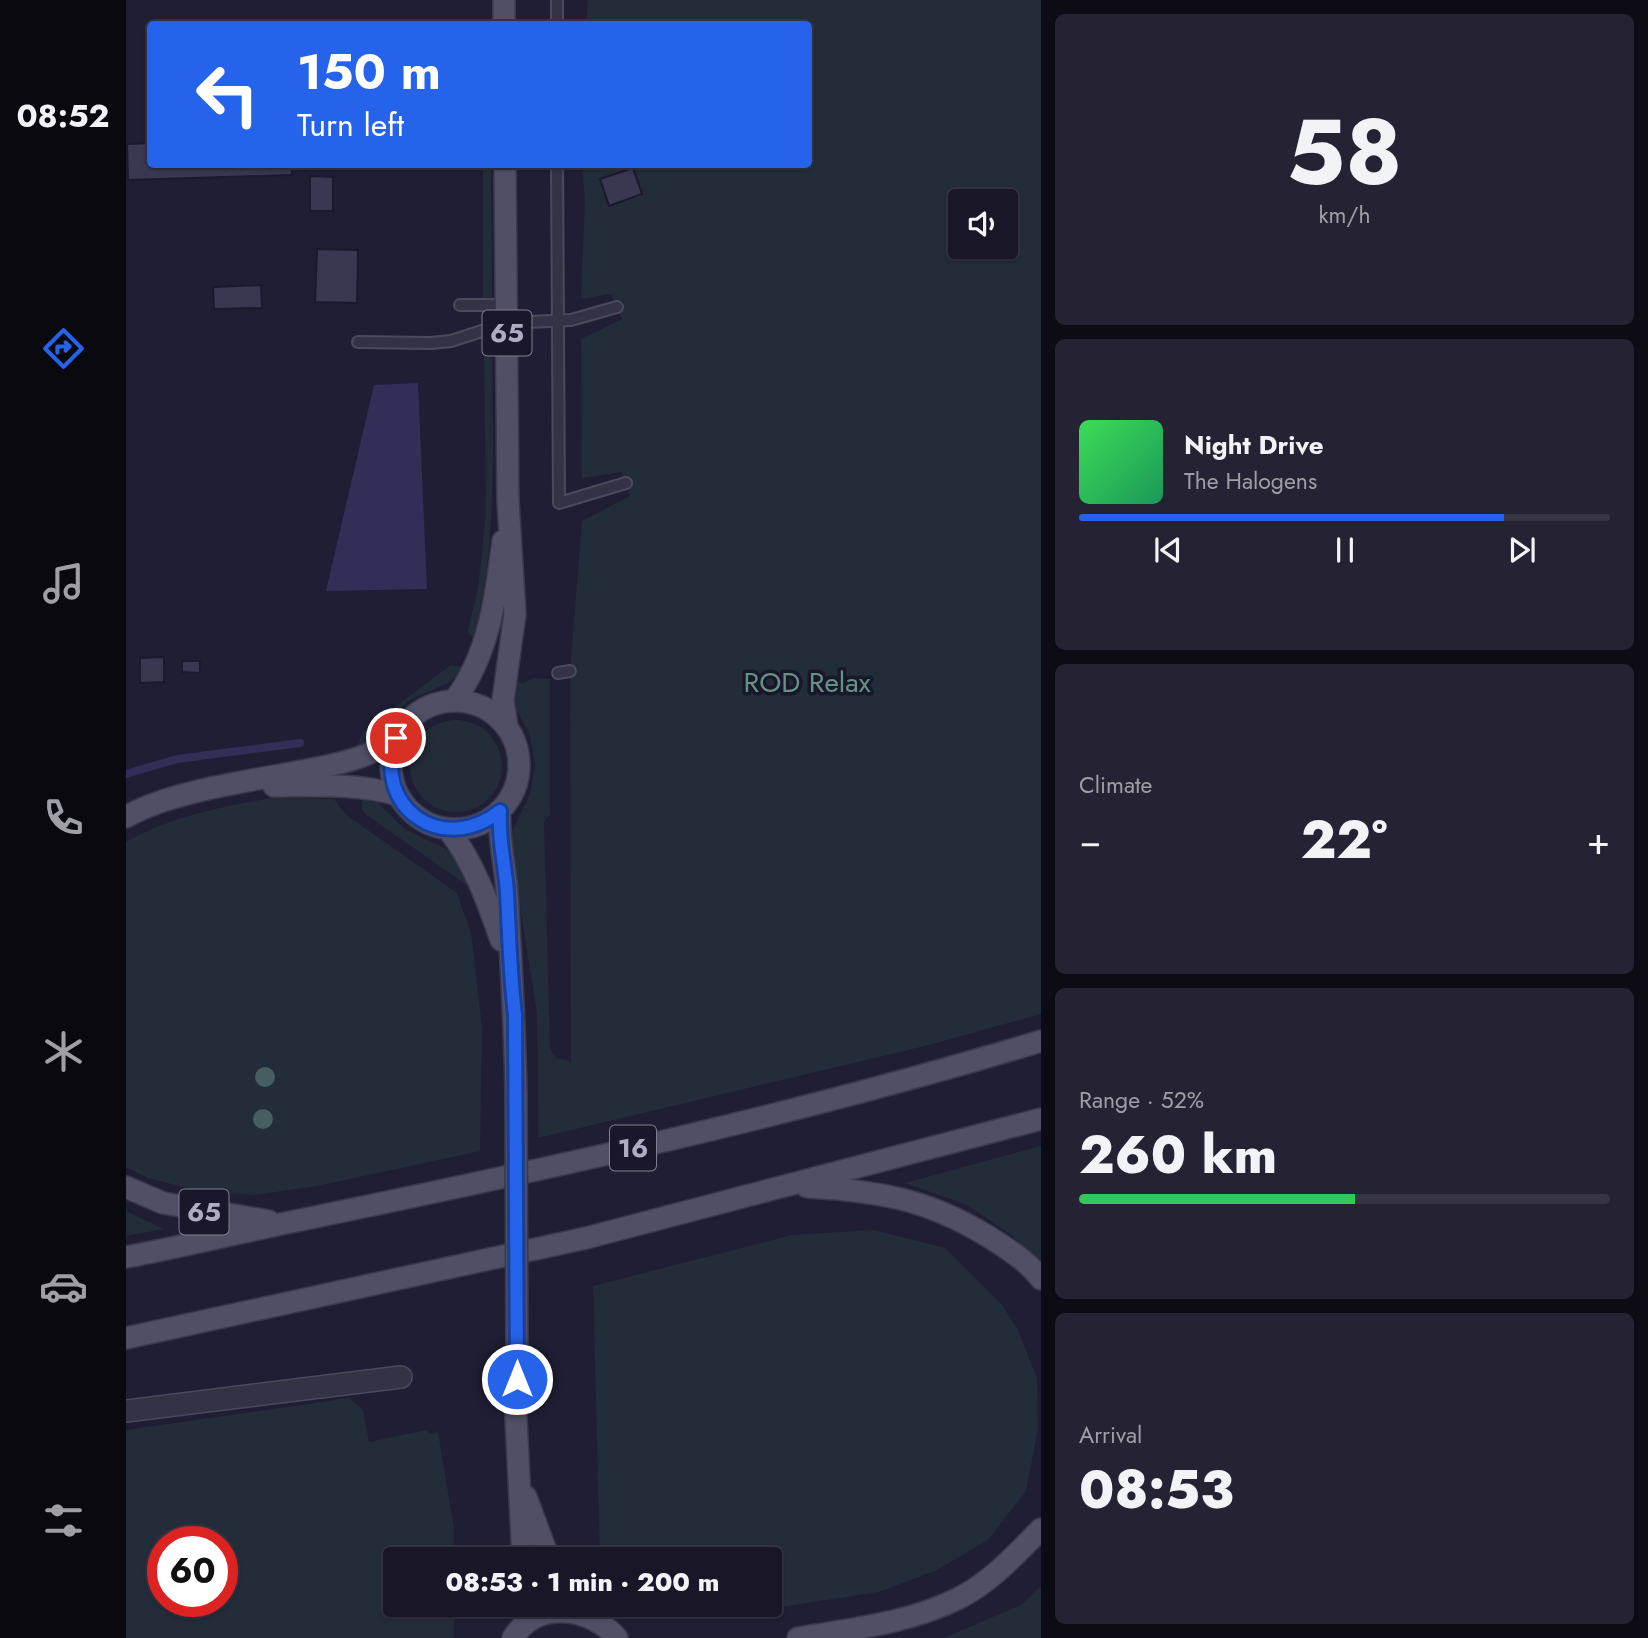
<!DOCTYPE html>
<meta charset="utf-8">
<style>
:root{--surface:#181627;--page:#252333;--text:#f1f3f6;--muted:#9f9fa7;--line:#363544;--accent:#2563eb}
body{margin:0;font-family:Jost,sans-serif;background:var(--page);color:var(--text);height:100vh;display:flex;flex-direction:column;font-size:26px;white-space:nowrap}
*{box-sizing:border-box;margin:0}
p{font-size:23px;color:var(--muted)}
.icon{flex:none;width:38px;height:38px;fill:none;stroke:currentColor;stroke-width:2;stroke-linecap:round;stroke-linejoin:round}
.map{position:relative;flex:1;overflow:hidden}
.side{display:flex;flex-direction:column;gap:14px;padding:14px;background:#0d0c15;width:607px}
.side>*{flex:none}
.banner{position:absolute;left:21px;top:21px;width:665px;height:147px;border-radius:7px;box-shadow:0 2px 5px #0004,0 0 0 2px var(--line);background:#2563eb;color:#fff;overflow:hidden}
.buttons{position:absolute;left:822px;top:189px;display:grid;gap:14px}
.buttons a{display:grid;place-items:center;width:70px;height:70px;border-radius:7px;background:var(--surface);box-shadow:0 2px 5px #0004,0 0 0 2px var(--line);font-size:35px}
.speed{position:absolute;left:21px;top:1526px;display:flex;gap:14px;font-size:35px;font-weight:700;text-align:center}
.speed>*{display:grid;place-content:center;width:91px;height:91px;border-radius:50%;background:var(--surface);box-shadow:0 2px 5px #0004,0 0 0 2px var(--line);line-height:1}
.speed .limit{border:10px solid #d22;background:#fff;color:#111}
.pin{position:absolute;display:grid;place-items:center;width:60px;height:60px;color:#fff;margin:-30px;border:4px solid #fff;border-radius:50%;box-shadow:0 2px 7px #0007}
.me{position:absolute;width:77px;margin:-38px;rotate:0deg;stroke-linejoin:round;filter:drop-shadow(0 0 5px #0008)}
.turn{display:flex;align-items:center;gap:24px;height:147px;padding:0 35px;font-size:32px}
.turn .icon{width:91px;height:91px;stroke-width:2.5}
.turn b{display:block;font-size:49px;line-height:60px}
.big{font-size:52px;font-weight:800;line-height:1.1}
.side .widget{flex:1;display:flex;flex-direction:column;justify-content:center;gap:10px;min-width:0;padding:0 24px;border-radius:10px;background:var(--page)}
.side .dial{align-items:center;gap:0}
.dial b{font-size:91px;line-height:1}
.song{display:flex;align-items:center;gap:21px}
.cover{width:84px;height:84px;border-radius:10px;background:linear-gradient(135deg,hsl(130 70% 55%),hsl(150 70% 35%))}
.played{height:7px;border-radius:4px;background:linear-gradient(90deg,var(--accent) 80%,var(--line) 80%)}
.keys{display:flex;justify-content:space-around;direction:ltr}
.heat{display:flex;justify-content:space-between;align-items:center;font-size:38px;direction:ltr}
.charge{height:10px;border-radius:5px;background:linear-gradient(90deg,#34c759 52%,var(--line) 0)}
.trip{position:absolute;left:257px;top:1547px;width:399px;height:70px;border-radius:7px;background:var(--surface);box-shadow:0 2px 5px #0004,0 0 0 2px var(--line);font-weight:800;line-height:70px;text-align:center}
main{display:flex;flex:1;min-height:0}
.menu{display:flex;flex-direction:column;width:126px;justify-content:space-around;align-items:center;background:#0a0910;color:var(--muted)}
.menu .icon{width:49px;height:49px}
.menu .selected{color:var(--accent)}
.menu b{font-size:32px;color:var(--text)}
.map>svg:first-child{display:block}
.green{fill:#232c39;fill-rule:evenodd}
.water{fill:#322e57}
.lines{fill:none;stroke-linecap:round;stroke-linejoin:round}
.stream{stroke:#322e57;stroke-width:8}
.building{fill:#3a3753;stroke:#1b192b;stroke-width:2}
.lane-casing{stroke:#4b495e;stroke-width:14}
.street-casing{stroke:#4b495e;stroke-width:24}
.primary-casing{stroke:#3a384c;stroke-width:24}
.lane{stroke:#343245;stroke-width:10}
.street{stroke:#343245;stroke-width:21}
.primary{stroke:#514f66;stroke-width:21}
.primary-bridge-casing{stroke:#3a384c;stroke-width:24;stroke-linecap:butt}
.primary-bridge{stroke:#514f66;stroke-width:21}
.tree{fill:#455e61}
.route-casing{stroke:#184099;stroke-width:18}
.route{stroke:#2563eb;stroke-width:12}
.labels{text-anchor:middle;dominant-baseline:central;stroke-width:7;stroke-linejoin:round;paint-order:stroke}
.shield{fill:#191729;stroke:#817f95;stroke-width:2}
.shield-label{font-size:26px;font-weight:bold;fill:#aeabc3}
.park-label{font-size:28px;fill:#649286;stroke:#191729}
</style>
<main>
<nav class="menu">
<b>08:52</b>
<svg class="icon selected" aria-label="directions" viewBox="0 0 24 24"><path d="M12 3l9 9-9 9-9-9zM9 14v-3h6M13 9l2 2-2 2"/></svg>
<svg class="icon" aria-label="music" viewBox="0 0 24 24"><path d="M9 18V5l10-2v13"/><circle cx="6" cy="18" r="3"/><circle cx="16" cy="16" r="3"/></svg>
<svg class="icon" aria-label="phone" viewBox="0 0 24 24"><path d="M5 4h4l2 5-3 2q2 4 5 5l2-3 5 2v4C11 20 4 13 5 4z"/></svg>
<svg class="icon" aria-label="climate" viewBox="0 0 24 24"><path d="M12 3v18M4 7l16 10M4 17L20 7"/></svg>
<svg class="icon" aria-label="car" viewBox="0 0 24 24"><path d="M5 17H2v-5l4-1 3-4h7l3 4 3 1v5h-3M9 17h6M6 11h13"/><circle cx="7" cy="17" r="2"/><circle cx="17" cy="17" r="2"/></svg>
<svg class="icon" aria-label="filters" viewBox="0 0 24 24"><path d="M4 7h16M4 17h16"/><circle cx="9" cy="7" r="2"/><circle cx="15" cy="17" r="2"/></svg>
</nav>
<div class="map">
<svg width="915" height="1638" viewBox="0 0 915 1638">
<rect width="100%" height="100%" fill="#201e34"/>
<g class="green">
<path d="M462 0H915V1014L803 1045 412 1138 411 1013 383 838 404 794 409 766 404 735 389 707V682L398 683 407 678 424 679V814L418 822 424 1049 430 1058 445 1061 444 671 456 521 504 496 496 472 456 478 455 339 496 319 485 294 455 299 459 200 456 165 682 164V24H460ZM835 201H880V247H835Z"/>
<path d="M357 165H365L366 297 357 298Z"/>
<path d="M358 350 366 360C367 454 371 546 348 637L343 635 342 631 352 588 360 514Z"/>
<path d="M325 665 340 668 322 683 281 701 256 732 232 746 236 732Z"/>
<circle cx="330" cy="766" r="46"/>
<path d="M146 798 208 799 219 814 331 893 345 933 356 1026 354 1151 191 1186 129 1195 72 1191 22 1178 0 1167V842C46 816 95 807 146 798Z"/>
<path d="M236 798 251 802 280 830 320 849 332 859 342 886 242 816 236 810Z"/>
<path d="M915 1146V1267L887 1236 841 1205 779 1183Z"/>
<path d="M0 1211 38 1229 0 1236Z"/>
<path d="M747 1230 819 1248 876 1305 892 1330 911 1378 912 1429 900 1491 862 1540 811 1570 753 1592 622 1612 533 1617 517 1605H644V1559H476L474 1556 467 1286 666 1235Z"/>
<path d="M223 1398 237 1410 243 1442 300 1430 304 1434 312 1432 328 1528V1559H270V1605H328V1638H0V1430ZM37 1542H96V1601H37Z"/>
<path d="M915 1586V1638H818L895 1605Z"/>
</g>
<path class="water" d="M292 383 301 589 200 591 248 385Z"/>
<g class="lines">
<path class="stream" d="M0 774 51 759 174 743"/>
</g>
<g class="building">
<path d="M24 143V164H165L166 175 2 180 1 144Z"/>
<path d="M507 168 516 194 483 206 474 179Z"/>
<path d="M184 176 207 177V211H184Z"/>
<path d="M191 249 232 250 231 303 189 302Z"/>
<path d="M135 285 136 308 88 309 87 287Z"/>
<path d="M38 657V682L14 683V658Z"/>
<path d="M56 661H74V673L56 672Z"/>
</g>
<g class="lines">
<g class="lane-casing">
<g id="lane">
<path d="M431 0V24"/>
<path d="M431 164 433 503 500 483"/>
<path d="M334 305H380"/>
<path d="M232 342 305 343 325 341 381 323 445 320 491 307"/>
<path d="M432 673 444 671"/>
</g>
</g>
<g class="street-casing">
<path id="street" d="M0 1411 275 1377"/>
</g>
<g class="primary-casing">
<g id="primary">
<path d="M378 0V24"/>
<path d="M379 164 382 501 389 614 377 700 381 727"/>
<circle cx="329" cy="765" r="64"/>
<path d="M328 701C363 655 370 597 377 541"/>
<path d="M148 786C189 786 232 783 272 795"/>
<path d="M374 811C372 839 379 864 381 891 385 959 389 1027 390 1095"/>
<path d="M0 817C46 790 132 780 186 769 217 763 245 757 270 738"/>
<path d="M322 829C348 863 361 900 375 940"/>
<path d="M0 1187 37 1203 143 1221"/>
<path d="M681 1187C758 1191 809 1201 874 1244 889 1254 904 1264 915 1279"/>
<path d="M0 1257C54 1247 107 1234 160 1223 414 1171 667 1116 915 1041"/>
<path d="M0 1338 460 1238 915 1119"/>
<path d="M391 1359 390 1419 397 1559"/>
<path d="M400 1497 423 1559"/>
<path d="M387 1638C411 1599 465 1607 491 1638"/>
<path d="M672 1638C726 1629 784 1623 833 1598 864 1583 891 1553 915 1529"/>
</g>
</g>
<use href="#lane" class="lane"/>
<use href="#street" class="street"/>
<use href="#primary" class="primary"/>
<g class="primary-bridge-casing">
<path id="primary-bridge" d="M390 1095 391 1359"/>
</g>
<use href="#primary-bridge" class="primary-bridge"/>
</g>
<g class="tree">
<circle cx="139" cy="1077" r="10"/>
<circle cx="137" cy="1119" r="10"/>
</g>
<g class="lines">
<g class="route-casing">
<path id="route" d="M270 738C246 807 316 857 374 811 372 839 379 864 381 892 383 933 384 974 389 1015L391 1379"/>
</g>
<use href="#route" class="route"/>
</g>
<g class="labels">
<g class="shield">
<rect x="356.5" y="310.5" width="49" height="45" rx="5"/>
<rect x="484" y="1125.5" width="46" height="45" rx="5"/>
<rect x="53.5" y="1189.5" width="49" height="45" rx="5"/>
</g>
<g class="shield-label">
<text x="381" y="333">65</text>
<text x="507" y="1148">16</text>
<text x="78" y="1212">65</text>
</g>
<g class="park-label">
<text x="681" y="682">ROD Relax</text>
</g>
</g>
</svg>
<div class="buttons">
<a><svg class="icon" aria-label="sound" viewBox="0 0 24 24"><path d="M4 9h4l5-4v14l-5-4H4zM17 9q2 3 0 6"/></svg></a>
</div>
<div class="speed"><div class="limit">60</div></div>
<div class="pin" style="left:270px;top:738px;background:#d93025"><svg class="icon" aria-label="arrive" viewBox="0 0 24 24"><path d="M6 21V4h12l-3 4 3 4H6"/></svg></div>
<svg class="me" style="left:391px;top:1379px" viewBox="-20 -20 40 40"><circle r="17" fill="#2563eb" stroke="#fff" stroke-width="3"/><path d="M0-11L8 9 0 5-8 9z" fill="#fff"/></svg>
<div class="trip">08:53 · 1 min · 200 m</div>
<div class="banner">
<div class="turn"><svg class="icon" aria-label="left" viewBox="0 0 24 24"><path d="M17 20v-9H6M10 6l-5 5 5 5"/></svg><div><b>150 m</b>Turn left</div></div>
</div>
</div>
<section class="side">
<div class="widget dial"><b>58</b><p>km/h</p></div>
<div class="widget">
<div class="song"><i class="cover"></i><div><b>Night Drive</b><p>The Halogens</p></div></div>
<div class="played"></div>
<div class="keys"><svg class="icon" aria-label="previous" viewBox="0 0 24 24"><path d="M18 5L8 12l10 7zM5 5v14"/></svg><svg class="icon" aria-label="pause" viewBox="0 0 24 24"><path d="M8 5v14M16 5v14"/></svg><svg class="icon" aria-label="next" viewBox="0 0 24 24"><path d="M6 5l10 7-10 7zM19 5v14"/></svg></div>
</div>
<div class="widget"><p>Climate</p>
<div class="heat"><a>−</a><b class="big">22°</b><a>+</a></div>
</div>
<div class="widget"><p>Range · 52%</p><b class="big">260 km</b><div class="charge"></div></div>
<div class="widget"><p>Arrival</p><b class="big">08:53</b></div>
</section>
</main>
